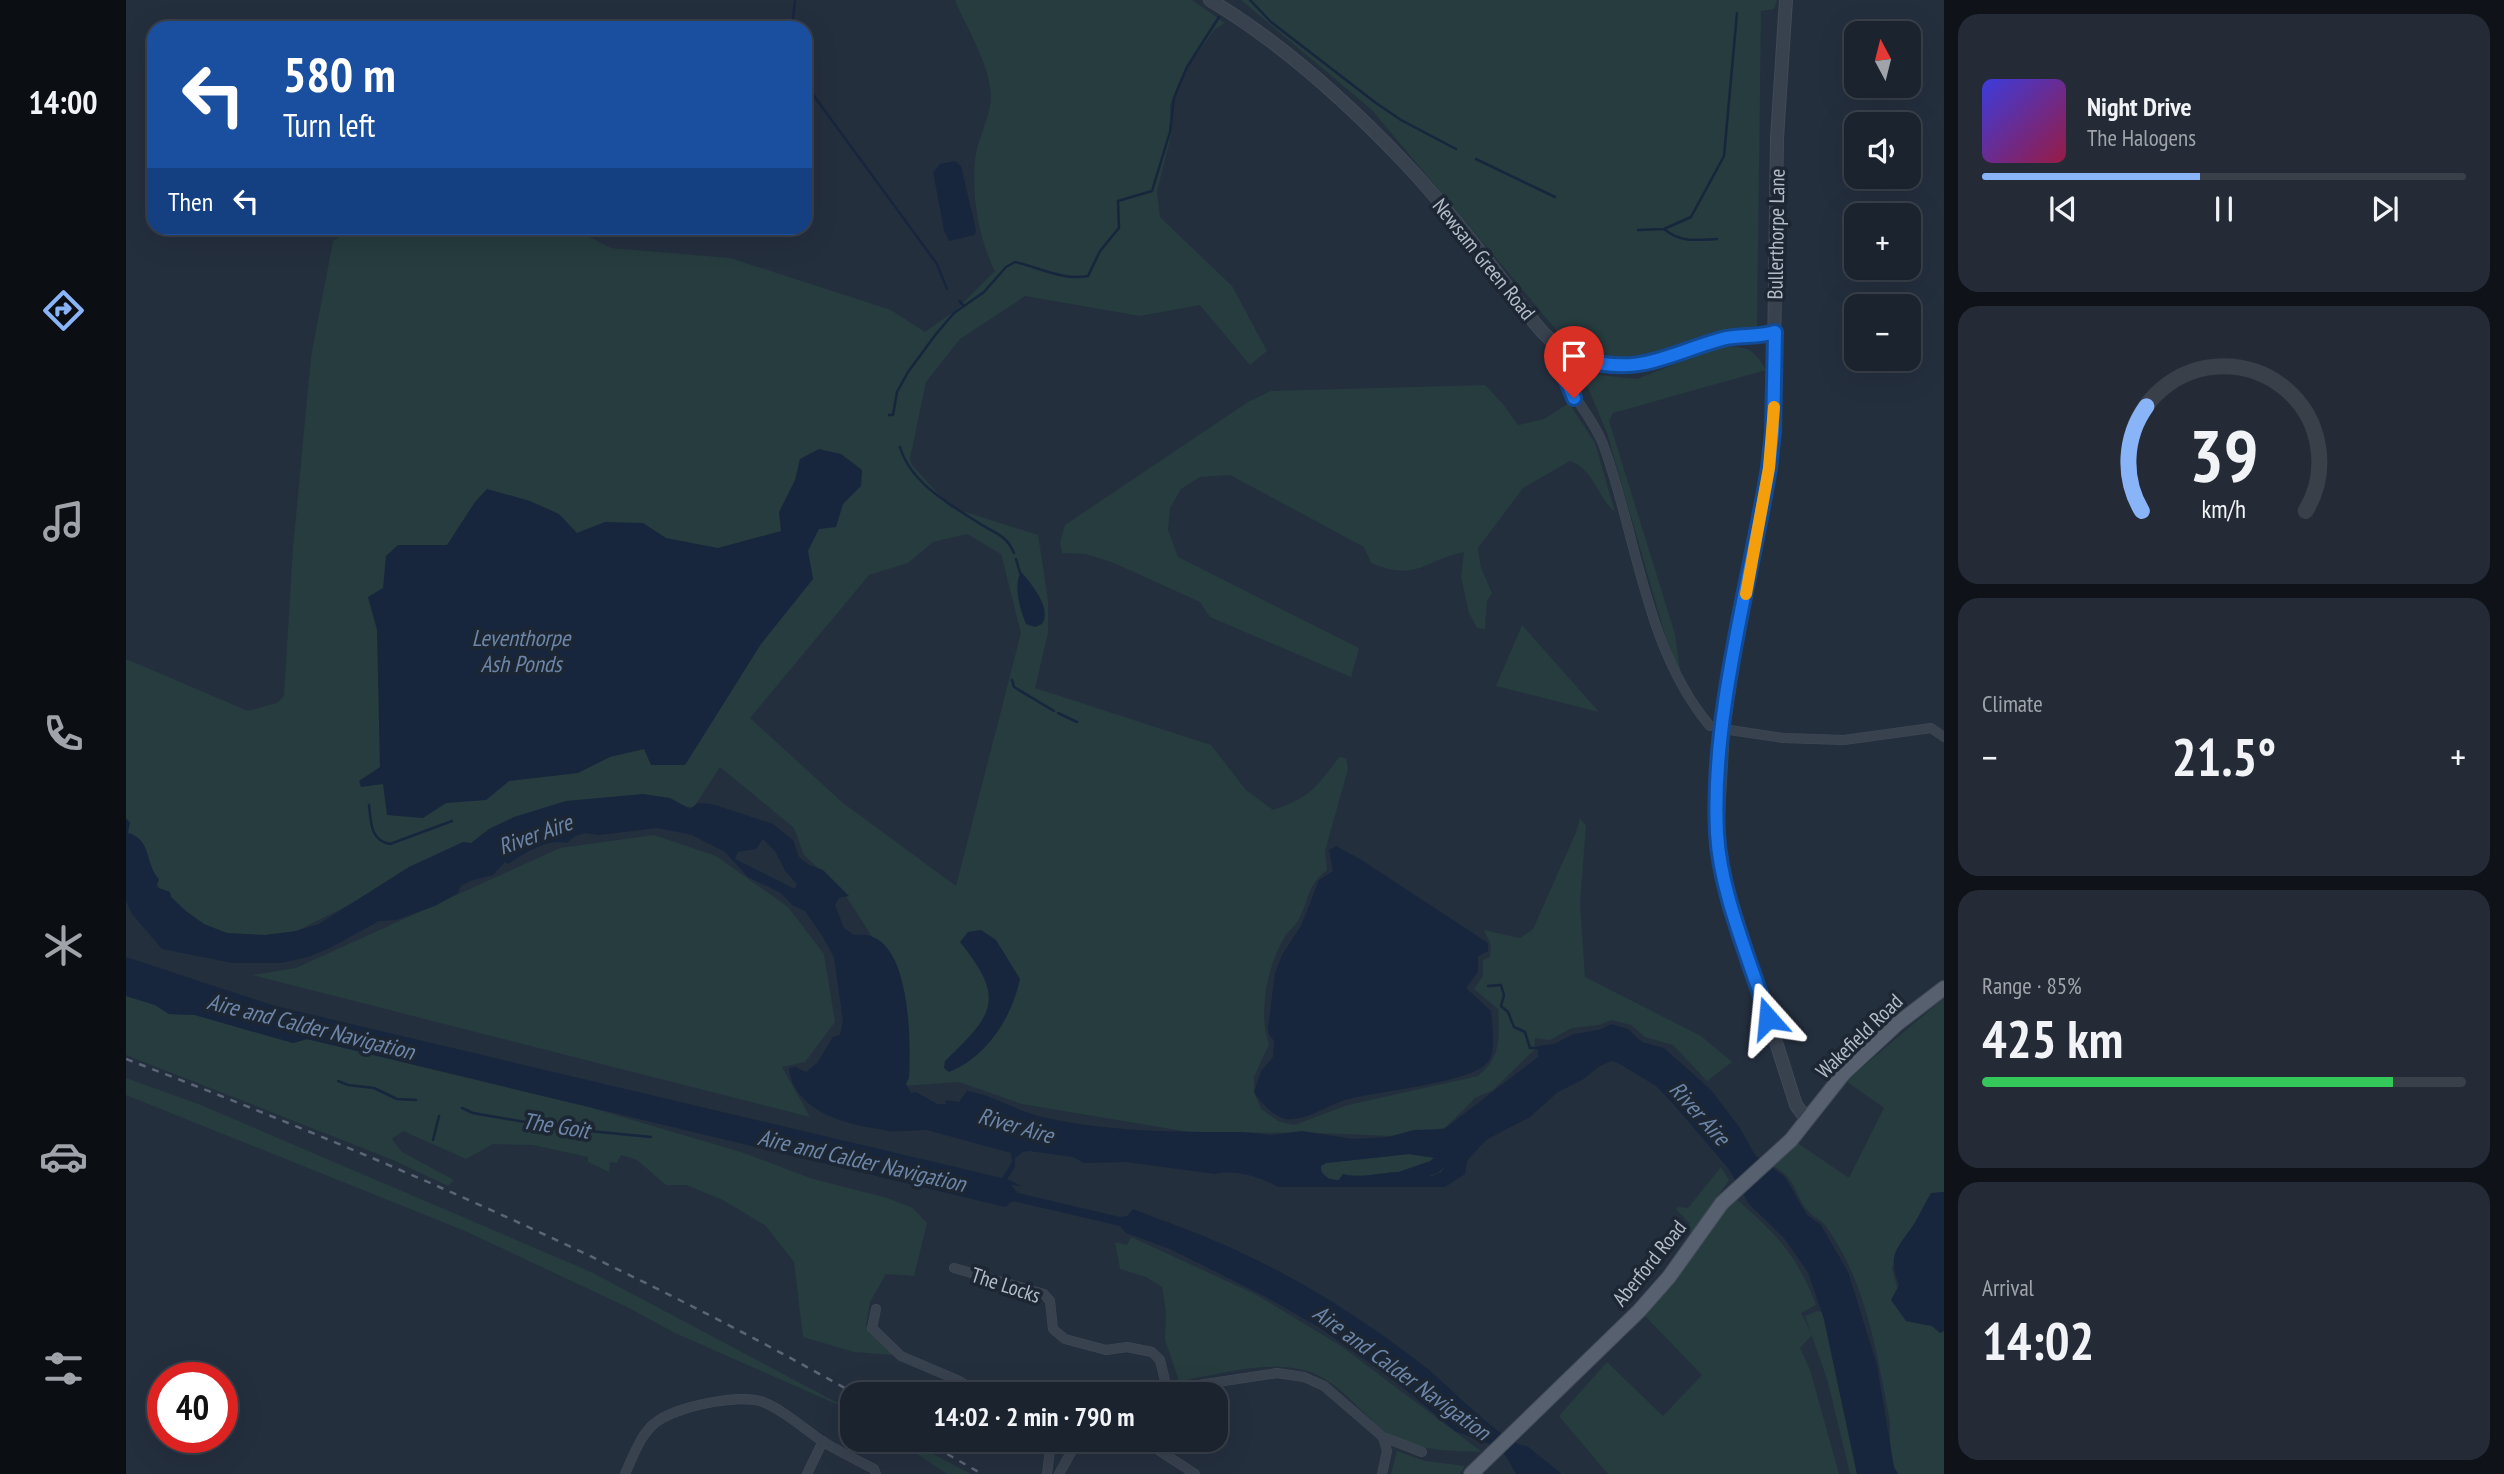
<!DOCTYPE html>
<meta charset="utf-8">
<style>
:root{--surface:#1b232e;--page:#242b36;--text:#f1f3f6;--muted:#a0a4aa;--line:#39404a;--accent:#8ab4f8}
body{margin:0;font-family:"PT Sans Narrow",sans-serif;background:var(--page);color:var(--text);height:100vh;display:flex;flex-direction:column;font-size:26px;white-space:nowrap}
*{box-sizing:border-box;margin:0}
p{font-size:23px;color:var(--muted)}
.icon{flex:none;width:38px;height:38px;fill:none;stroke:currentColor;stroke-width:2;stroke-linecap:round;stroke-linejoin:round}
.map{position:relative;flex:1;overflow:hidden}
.panel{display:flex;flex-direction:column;gap:14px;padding:14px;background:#0f1319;width:560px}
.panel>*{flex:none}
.guide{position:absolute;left:21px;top:21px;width:665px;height:214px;border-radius:21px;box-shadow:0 7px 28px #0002,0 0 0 2px var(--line);background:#1a4fa0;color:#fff;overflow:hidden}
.needle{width:46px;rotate:353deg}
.fabs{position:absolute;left:1718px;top:21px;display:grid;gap:14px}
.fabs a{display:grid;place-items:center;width:77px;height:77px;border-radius:14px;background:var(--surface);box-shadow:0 7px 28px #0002,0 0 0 2px var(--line);font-size:35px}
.speed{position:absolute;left:21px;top:1362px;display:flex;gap:14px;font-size:35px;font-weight:700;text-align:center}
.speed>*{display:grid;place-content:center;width:91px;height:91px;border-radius:50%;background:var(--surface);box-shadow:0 7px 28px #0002,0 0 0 2px var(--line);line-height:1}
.speed .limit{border:10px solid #d22;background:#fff;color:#111}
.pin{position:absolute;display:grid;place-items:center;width:60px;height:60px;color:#fff;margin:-72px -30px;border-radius:50% 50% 50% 0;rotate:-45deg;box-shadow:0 0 7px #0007}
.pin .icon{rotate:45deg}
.me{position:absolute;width:77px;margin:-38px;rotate:342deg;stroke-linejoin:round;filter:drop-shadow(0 0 5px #0008)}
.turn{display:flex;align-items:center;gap:24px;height:147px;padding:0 21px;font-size:32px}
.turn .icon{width:91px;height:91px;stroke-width:2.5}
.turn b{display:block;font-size:49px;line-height:60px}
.then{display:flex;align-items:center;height:66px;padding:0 21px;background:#0003;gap:14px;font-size:26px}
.big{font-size:52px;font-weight:700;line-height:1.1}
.panel .card{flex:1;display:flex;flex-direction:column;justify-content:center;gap:10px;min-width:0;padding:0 24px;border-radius:21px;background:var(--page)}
.panel .dial{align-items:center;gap:0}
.dial svg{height:182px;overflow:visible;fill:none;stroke:var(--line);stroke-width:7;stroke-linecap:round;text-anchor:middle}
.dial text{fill:var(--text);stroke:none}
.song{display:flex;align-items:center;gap:21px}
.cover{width:84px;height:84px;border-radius:10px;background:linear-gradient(135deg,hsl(240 70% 55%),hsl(340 70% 35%))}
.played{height:7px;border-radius:4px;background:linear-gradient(90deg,var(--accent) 45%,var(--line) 45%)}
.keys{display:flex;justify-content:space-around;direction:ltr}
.heat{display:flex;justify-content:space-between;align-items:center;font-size:38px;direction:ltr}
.charge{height:10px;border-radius:5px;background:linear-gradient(90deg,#34c759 85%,var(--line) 0)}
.trip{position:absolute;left:714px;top:1382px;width:388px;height:70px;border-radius:21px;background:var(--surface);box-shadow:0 7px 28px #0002,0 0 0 2px var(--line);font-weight:700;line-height:70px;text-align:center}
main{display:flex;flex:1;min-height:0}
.menu{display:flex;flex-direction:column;width:126px;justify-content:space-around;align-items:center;background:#0b0e12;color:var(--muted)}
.menu .icon{width:49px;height:49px}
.menu .current{color:var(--accent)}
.menu b{font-size:32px;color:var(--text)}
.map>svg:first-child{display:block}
.green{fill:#263c3f;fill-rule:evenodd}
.water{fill:#17263c;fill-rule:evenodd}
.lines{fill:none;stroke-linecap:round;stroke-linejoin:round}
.stream{stroke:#17263c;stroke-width:2.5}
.river{stroke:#17263c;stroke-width:14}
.minor-casing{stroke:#414a57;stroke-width:10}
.tertiary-casing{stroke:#414a57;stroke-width:14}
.primary-casing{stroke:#414a57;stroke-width:16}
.minor{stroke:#38414e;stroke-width:9}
.tertiary{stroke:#38414e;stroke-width:12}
.primary{stroke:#56606e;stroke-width:14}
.rail{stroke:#5a6575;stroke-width:2.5;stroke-dasharray:7 7;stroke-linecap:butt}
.route-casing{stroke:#114b97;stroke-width:18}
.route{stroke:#1a73e8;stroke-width:12}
.slow{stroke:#f59e0b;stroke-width:12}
.labels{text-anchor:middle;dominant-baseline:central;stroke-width:7;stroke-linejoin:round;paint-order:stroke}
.street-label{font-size:21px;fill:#b4bcc9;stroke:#1d2633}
.water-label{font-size:23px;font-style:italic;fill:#6d86a8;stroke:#1d2633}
</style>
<main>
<nav class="menu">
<b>14:00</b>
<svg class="icon current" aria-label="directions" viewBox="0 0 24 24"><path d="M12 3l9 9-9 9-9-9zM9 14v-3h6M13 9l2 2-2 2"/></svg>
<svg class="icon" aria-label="music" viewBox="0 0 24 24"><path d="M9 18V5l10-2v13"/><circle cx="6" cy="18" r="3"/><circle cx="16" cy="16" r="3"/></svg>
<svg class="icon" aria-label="phone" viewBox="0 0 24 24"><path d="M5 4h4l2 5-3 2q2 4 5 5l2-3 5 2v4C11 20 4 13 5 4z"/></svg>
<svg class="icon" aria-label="climate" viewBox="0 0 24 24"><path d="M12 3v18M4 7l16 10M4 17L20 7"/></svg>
<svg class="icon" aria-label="car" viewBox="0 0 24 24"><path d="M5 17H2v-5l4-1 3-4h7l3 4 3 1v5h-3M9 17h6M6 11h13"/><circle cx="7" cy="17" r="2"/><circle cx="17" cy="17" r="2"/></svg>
<svg class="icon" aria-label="filters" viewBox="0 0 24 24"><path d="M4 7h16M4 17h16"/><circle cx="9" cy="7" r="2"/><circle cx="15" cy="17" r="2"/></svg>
</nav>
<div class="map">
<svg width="1818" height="1474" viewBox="0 0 1818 1474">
<rect width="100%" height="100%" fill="#242f3e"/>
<g class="green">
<path d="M829 0H1066L1099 23 1089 29 1056 75 1044 105 1045 136 1031 191 1034 217 1106 286 1141 351 1124 365 1074 305 1014 316 899 296 834 339 800 382 784 458 786 465 824 507 912 535 922 600V633L909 688 1085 745 1120 790 1147 810C1182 799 1192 786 1213 757L1220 758 1222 769 1199 851 1201 870C1179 888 1184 900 1172 921 1168 927 1161 932 1158 938 1141 967 1132 1013 1143 1044L1128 1077V1092L1135 1109 1152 1121 1168 1125 1222 1105 1352 1076C1376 1057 1373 1037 1372 1009L1348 989 1357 976V960L1364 957 1365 945 1358 930 1394 938 1407 929 1451 830 1454 818 1460 826 1454 903 1459 977 1575 1036 1606 1062 1581 1081 1547 1045 1519 1037 1505 1025 1485 1020 1473 1025 1446 1028 1424 1040 1409 1038 1408 1050 1367 1090 1349 1098 1320 1127 1289 1137 1194 1133 1063 1132 896 1104 833 1082 775 1086 762 974 745 935 716 890 678 855 668 828 594 767 568 807 452 804 320 856 159 937H111L76 927 38 898 15 849 0 837V659L122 711 151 703 158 696 167 548 185 357 207 241 225 228H446L485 248 604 258 765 310 799 332 830 310 869 271C852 239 843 184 851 149 855 132 865 113 865 96 864 64 841 29 829 0ZM841 534 875 554 895 633 830 886 717 803 624 718 743 575 782 563 807 542Z"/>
<path d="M1115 0H1651L1648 9 1635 11 1631 328C1607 331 1584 334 1561 342 1515 359 1487 369 1441 343L1246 110Z"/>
<path d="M1595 346C1620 347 1627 347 1640 370L1487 413 1483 421 1549 634 1555 677 1539 635 1481 433 1458 378 1463 374 1511 379Z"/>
<path d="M1359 385 1377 404 1392 425 1418 419 1443 403 1469 443 1489 512C1471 497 1468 469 1444 461L1397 488 1352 548 1355 568 1366 593 1361 601 1359 629 1351 628 1343 613 1335 577 1338 552C1296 561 1291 582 1245 563L1238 547 1104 475 1074 477 1055 489 1044 508 1042 530 1052 557 1233 648 1225 677 1084 617 1074 602 988 563 960 554 936 553 934 542 939 525 1122 402 1145 391Z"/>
<path d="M1396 625 1473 712 1370 686Z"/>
<path d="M528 835 590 856 662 907 698 954 709 1022 679 1062 656 1067 684 1117 126 975 170 968 434 848Z"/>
<path d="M0 996 29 1005 43 1014 69 1015 167 1043 181 1039 466 1108 618 1153 684 1178 761 1198 787 1208 801 1223 788 1276 760 1274 744 1302 740 1326 766 1349 768 1355 728 1352 677 1337 668 1262 640 1226 597 1200 560 1185H540L511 1160 495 1155 491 1163 484 1162 483 1172 462 1162V1157L407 1145 367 1144 340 1159 277 1131 266 1139 276 1152 328 1180 322 1186 267 1160 0 1055Z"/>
<path d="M1818 998V1192L1805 1194 1766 1268 1780 1321 1806 1326 1814 1333 1818 1331V1474H1772C1760 1458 1766 1435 1763 1417 1751 1352 1739 1279 1699 1225 1694 1219 1687 1217 1682 1211 1667 1193 1671 1179 1647 1166L1670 1142 1723 1178 1758 1108 1720 1081Z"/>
<path d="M0 1078 75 1105 465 1272 725 1410 726 1411 549 1333 501 1307 339 1231 0 1095Z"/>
<path d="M1283 1154 1316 1159 1321 1165 1315 1172 1306 1176C1293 1174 1285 1171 1273 1172 1255 1173 1234 1179 1217 1174L1213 1180 1203 1179 1195 1171V1166L1200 1163Z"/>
<path d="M1595 1167 1603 1180 1564 1236 1563 1223 1550 1209 1552 1207 1562 1208Z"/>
<path d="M1609 1198C1649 1233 1671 1254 1690 1305L1675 1313 1686 1335 1674 1348 1684 1370 1713 1474H1482L1433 1416 1481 1362 1537 1416 1576 1375 1518 1315Z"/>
<path d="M1005 1237 1129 1294 1215 1346 1356 1452C1325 1451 1283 1451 1257 1430 1232 1410 1213 1381 1181 1371 1141 1359 1093 1375 1053 1381L1039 1340 1040 1312 1036 1287 1020 1277 994 1269 989 1242 1001 1245Z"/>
<path d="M1691 1311 1696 1312 1698 1319 1731 1474H1724L1702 1382 1679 1316Z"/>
<path d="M770 1440H781L845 1474H821Z"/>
<path d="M1271 1451 1299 1461 1339 1466 1334 1474H1265Z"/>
</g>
<g class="water">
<path d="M829 161 835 166 850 230 849 235 823 241 818 230 807 172 814 164Z"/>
<path d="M693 449 715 454 736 470 735 486 717 504 710 527 693 529 682 551 687 579 635 644 559 765H525L518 749 484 757 452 773 383 781 360 800 320 803 297 818 261 815 257 784 235 787 233 781 254 767 251 630 242 597 257 588 260 556 272 545H321L349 502 361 489 404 501 433 514 451 533 479 522 517 523 540 538 592 548 655 531 653 512 669 480 674 459Z"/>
<path d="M895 572C906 584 926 609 916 624L909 627 900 624C894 610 887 585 895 572Z"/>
<path d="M517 794 544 798 564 809 572 803 586 804 647 824 667 840 673 857 683 865 697 870 723 896 713 898 709 905 718 928 728 935C786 925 785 1043 783 1078L780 1084 785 1093 790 1092 811 1104H820L819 1100 833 1102 841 1091C867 1095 887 1109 912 1116 979 1132 1048 1132 1117 1132L1146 1135 1176 1131 1227 1139 1262 1137 1288 1130 1318 1129 1412 1057V1046L1428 1044 1448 1034 1473 1030 1485 1024 1502 1029 1516 1042 1538 1048 1585 1090 1614 1128 1629 1155 1659 1177 1681 1215 1695 1225 1722 1272 1751 1365 1768 1467 1772 1474H1731L1698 1319 1682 1272 1658 1238 1623 1204 1602 1168 1548 1105 1530 1086 1492 1063 1486 1061 1474 1066 1456 1080 1432 1092 1404 1117 1360 1140 1341 1161 1339 1174 1319 1187H1152C1135 1177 1109 1169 1089 1174L1000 1162 958 1163 947 1157 903 1151 897 1152 889 1158V1167L881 1179 896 1186 885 1185 892 1193 994 1217 1001 1216 1007 1209C1043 1223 1081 1236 1116 1253 1183 1284 1244 1324 1302 1369 1321 1385 1382 1447 1401 1446L1436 1474H1390L1380 1456 1366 1445 1329 1431 1267 1379 1194 1328 1140 1297 1044 1249 1000 1233 994 1226 887 1201 879 1207 181 1039 167 1043 69 1015 43 1014 29 1005 0 996V957L149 1006 876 1178 886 1162 885 1153 801 1130C788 1130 776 1132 763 1131 758 1131 752 1128 747 1128 714 1123 667 1108 663 1068L670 1067 680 1072 691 1063 707 1037 714 1035 717 1022 708 957 697 937 679 911 666 905 655 893 622 877 599 852 566 835 531 828 473 835 459 833 449 836 441 843C421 838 399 853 382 864L379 862 367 875 344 881 335 886 332 893 309 906 270 920 253 921 204 948 182 957 155 963H106L36 949 6 914 0 901V818L4 823 2 833C26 839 19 865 33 879L30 887 44 892 45 897 60 911 78 924 101 933 139 935 170 931 193 924 283 867 337 842 345 843 363 829 388 817 440 801ZM637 839 649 851 659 871 671 884 669 889 609 859 612 852 630 849ZM1283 1154 1316 1159 1321 1165 1315 1172 1306 1176C1293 1174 1286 1171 1274 1172 1255 1172 1234 1179 1217 1174L1213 1180C1204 1180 1194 1177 1195 1166L1200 1163Z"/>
<path d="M1210 846 1234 859 1362 943V951L1352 956V972L1340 988 1365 1011C1366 1025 1371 1053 1361 1063 1342 1084 1247 1091 1216 1101 1199 1107 1179 1121 1160 1119 1148 1117 1134 1102 1128 1092L1135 1071 1147 1057 1148 1041 1143 1034 1142 1028 1149 973 1156 955 1176 924 1193 880 1207 871 1203 850Z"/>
<path d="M855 930 870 940 894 979C886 1017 861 1057 823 1072L818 1068 819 1061C868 1014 880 999 834 942L842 932Z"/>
<path d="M1818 1192V1331L1814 1333 1806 1326 1780 1321 1765 1300 1773 1285C1761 1254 1771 1249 1788 1224 1794 1214 1799 1203 1805 1193Z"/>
</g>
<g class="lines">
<g class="stream">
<path d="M1124 0 1145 22 1250 103 1275 120 1330 149"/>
<path d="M666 28 669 0"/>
<path d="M679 74 688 96 811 264 821 289"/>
<path d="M1350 159 1429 197"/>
<path d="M1538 229C1555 243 1570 240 1591 239"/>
<path d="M1512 230 1538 229 1565 217 1598 156 1611 13"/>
<path d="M833 301 838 306"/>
<path d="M763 415H767L771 392 782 372 810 334 828 313 858 292 880 267 889 262C912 267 937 281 962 276L974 251 993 228 992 201 1026 191 1044 132 1048 98 1061 67 1093 17"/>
<path d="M774 447C785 484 825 505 856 525 871 534 881 536 888 553"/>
<path d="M890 559 894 573"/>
<path d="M886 680 888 687 928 711"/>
<path d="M932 713 951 722"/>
<path d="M243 805C245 822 244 840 264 844L326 821"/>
<path d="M1362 986 1375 985 1378 995 1375 1006 1382 1012 1388 1027 1399 1032 1404 1048H1412"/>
<path d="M212 1081 222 1085 248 1088 271 1099 290 1100"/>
<path d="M336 1108 347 1113 433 1128 525 1137"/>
<path d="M307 1140 313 1116"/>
</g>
<path class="river" d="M1276 1178 1308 1167 1331 1148"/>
<g class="minor-casing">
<g id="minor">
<path d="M1454 359 1440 369 1439 380C1450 401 1468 421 1477 444 1511 536 1519 649 1584 726"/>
<path d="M1597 729 1657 738 1718 740 1805 728 1818 737"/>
<path d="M828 1268 918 1294 924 1301 927 1329 939 1339 980 1350 1001 1347 1026 1352 1034 1360 1041 1389"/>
<path d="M750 1309 746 1328 775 1356 829 1379 858 1395"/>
<path d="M1007 1395 1151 1373 1178 1377 1198 1386 1257 1437 1296 1452"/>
<path d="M1017 1440 1069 1474"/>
<path d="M499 1474C507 1457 514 1435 529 1423 548 1407 614 1393 637 1402 659 1411 677 1428 696 1441 712 1451 731 1460 748 1469L750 1474"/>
<path d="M681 1474 697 1441"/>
<path d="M921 1474 924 1450 921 1440"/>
<path d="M933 1474 952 1440"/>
<path d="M1256 1474 1261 1451 1257 1437"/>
</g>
</g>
<g class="tertiary-casing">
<g id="tertiary">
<path d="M1084 0C1156 43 1221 102 1279 163 1313 199 1344 238 1374 277 1398 307 1417 344 1454 359 1506 380 1548 350 1597 339 1615 335 1632 338 1649 332"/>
<path d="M1660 0 1651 138 1647 432 1637 506 1609 651 1597 729 1591 833 1600 885 1670 1105 1681 1120"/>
</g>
</g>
<g class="primary-casing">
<path id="primary" d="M1345 1474 1513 1311 1543 1277 1596 1203 1665 1140 1718 1073 1771 1024 1818 988"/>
</g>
<use href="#minor" class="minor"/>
<use href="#tertiary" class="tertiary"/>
<use href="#primary" class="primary"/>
<g class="rail">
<path d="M0 1059C251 1155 497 1262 731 1395"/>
<path d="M797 1440 856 1474"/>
</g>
</g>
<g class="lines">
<g class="route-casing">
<path id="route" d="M1448 398 1438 374 1454 359C1515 376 1539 355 1596 339 1613 334 1631 338 1649 332L1647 432 1643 468C1624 583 1585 716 1591 833 1594 893 1624 960 1642 1018"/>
</g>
<use href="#route" class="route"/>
<path class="slow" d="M1620 594 1643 468 1648 407"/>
</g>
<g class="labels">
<g class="street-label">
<text transform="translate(1650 234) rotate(-89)">Bullerthorpe Lane</text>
<text transform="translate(1358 259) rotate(51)">Newsam Green Road</text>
<text transform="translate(1733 1036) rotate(-44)">Wakefield Road</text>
<text transform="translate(1523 1263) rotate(-51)">Aberford Road</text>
<text transform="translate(880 1285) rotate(18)">The Locks</text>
</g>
<g class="water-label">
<text x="395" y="637">Leventhorpe<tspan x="395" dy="26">Ash Ponds</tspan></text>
<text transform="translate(409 834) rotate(-20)">River Aire</text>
<text transform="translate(185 1026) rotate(14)">Aire and Calder Navigation</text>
<text transform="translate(1574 1113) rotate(48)">River Aire</text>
<text transform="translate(430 1125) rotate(9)">The Goit</text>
<text transform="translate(890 1125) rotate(16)">River Aire</text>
<text transform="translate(736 1160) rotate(13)">Aire and Calder Navigation</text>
<text transform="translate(1276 1372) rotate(36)">Aire and Calder Navigation</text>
</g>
</g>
</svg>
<div class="fabs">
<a><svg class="needle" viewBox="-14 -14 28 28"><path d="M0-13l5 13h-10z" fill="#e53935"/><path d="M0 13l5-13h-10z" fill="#a0a4aa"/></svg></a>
<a><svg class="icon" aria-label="sound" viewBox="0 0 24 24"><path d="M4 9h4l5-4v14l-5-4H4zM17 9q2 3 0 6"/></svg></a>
<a>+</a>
<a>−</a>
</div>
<div class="speed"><div class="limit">40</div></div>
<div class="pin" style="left:1448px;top:398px;background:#d93025"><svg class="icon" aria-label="arrive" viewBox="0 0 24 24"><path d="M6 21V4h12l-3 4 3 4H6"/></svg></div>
<svg class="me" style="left:1642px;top:1018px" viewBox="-20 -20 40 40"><path d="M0-17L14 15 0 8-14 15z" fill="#1a73e8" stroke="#fff" stroke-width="4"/></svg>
<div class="trip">14:02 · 2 min · 790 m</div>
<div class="guide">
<div class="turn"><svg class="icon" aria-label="left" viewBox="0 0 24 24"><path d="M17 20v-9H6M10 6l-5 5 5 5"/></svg><div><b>580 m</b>Turn left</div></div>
<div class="then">Then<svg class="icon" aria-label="left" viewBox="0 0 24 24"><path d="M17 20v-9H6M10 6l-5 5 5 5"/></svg></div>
</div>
</div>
<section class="panel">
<div class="card">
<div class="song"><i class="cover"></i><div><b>Night Drive</b><p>The Halogens</p></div></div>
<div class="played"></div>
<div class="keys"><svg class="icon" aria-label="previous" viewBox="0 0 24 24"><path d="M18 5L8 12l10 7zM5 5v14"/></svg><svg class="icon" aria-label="pause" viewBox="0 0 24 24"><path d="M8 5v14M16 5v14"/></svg><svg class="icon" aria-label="next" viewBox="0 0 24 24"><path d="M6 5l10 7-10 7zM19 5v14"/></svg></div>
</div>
<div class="card dial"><svg viewBox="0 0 100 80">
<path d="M14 69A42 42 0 1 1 86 69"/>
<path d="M14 69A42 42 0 0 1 16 23" stroke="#8ab4f8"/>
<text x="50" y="56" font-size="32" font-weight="700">39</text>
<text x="50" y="72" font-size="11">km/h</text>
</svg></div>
<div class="card"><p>Climate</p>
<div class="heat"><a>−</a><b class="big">21.5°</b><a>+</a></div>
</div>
<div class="card"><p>Range · 85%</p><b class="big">425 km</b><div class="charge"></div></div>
<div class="card"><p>Arrival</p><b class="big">14:02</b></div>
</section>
</main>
